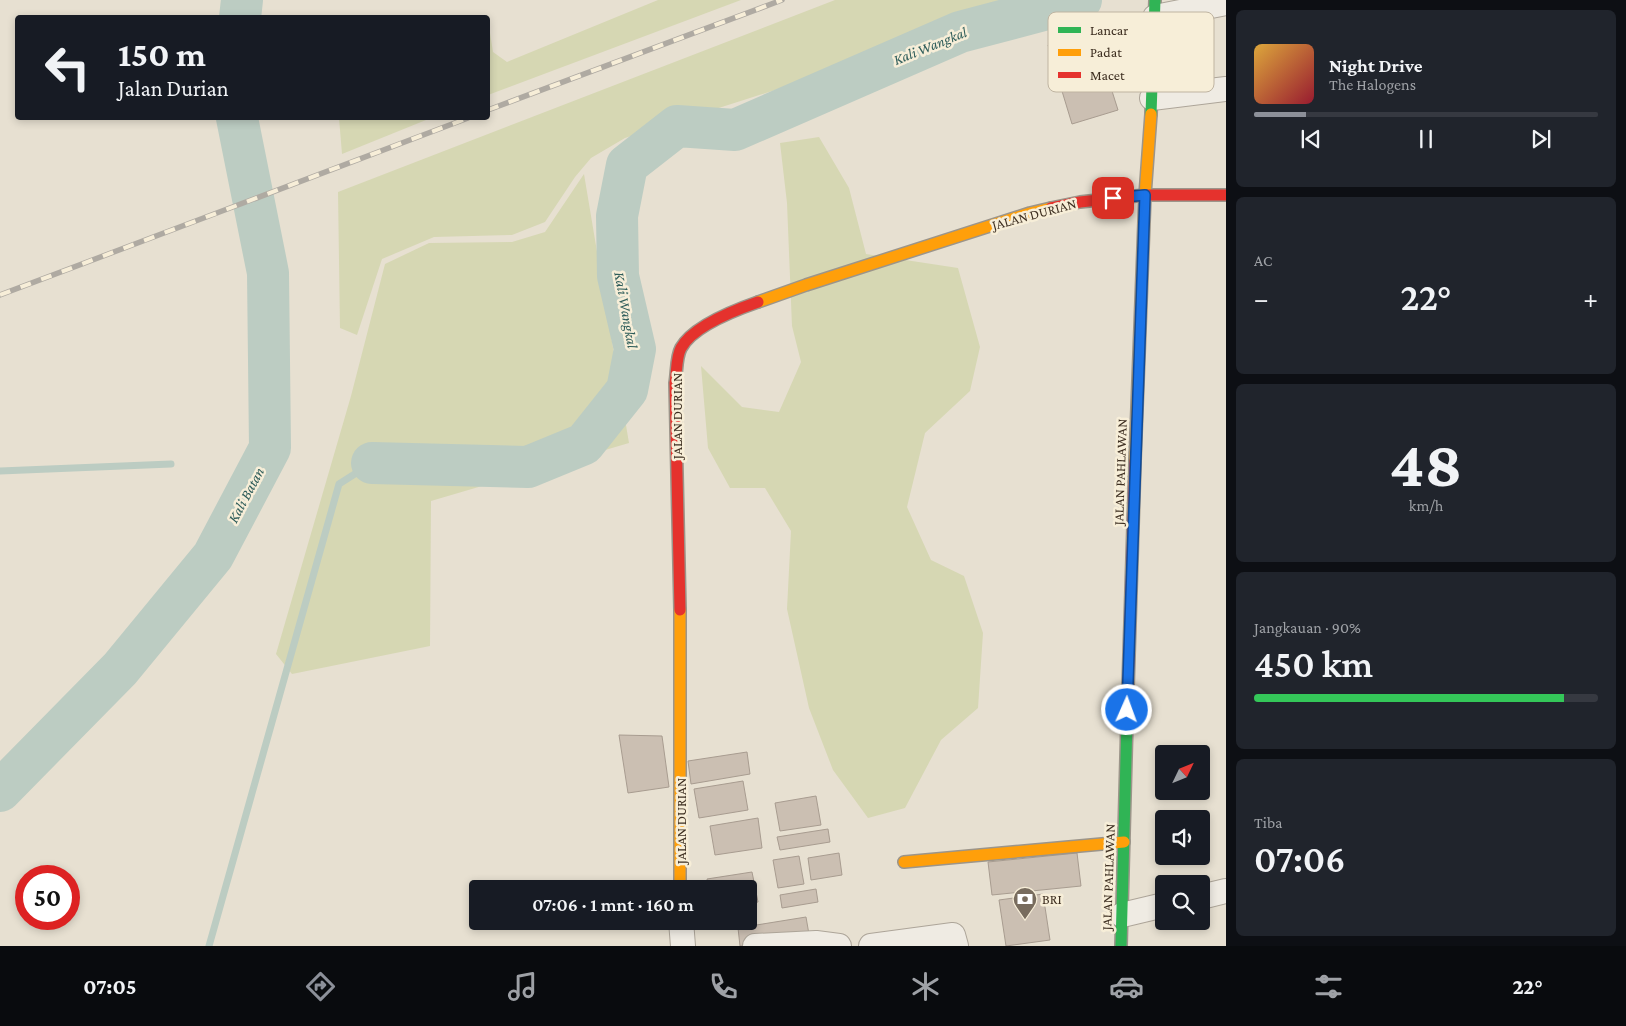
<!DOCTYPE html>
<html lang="id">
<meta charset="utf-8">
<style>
:root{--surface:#171b24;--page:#20242c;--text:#f1f3f6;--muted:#9ea1a6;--line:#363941;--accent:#8c9099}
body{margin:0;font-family:"Crimson Pro",serif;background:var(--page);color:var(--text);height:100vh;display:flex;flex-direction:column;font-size:19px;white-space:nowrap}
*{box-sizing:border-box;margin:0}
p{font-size:16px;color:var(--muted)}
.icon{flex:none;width:28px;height:28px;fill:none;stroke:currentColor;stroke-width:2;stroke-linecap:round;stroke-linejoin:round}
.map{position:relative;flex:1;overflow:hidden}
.sheet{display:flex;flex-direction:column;gap:10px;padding:10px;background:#0d0f14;width:400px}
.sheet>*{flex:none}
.hud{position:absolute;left:15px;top:15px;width:475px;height:105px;border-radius:5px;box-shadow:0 2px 8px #0003;background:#171b24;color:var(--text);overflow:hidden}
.needle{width:32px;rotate:47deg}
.buttons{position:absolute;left:1155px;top:745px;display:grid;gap:10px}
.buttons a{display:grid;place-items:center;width:55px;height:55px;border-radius:5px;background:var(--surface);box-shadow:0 2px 8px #0003;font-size:25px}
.speed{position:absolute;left:15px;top:865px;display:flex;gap:10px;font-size:25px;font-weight:700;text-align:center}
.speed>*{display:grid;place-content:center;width:65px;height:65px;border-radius:50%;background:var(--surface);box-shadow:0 2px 8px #0003;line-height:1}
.speed .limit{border:8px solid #d22;background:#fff;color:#111}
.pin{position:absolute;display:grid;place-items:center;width:42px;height:42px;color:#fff;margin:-21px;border-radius:10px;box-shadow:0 2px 8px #0006}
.me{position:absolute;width:55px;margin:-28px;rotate:2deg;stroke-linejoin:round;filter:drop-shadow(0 0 4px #0008)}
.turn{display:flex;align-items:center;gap:18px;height:105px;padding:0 20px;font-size:22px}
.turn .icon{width:65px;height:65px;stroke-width:2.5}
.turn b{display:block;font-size:35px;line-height:42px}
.big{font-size:38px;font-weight:600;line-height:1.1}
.sheet .card{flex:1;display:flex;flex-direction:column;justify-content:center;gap:8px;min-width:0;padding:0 18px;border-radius:8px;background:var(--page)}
.sheet .dial{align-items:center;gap:0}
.dial b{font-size:65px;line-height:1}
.song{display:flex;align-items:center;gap:15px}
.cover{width:60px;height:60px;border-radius:8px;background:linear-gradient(135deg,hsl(40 70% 55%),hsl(350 70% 35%))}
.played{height:5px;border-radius:2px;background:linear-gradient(90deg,var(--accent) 15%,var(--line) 15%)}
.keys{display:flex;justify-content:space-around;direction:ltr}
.heat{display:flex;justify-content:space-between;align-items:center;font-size:28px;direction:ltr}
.charge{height:8px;border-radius:4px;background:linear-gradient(90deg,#34c759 90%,var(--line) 0)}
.trip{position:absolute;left:469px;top:880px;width:288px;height:50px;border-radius:5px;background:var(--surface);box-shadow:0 2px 8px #0003;font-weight:600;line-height:50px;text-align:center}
.dock{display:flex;height:80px;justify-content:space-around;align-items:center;background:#090b0e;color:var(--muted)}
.dock .icon{width:35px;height:35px}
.dock .current{color:var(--accent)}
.dock b{font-size:22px;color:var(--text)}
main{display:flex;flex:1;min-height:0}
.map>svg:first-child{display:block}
.green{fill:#d6d7b3}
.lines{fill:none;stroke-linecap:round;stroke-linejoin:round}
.stream{stroke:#bcccc2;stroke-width:7}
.river{stroke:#bcccc2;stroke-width:42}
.building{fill:#cbbfb2;stroke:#a89c90}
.street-casing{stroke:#ada599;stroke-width:26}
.fast-casing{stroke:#9c958a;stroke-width:14}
.slow-casing{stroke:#9c958a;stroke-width:14}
.jam-casing{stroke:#9c958a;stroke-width:14}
.street{stroke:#efebe3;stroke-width:24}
.fast{stroke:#30b455;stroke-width:11}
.slow{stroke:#ff9f0a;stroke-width:11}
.jam{stroke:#e5322d;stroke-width:11}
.rail-casing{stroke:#afaaa2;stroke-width:5.5}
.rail{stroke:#f7eed8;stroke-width:4;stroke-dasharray:11;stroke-linecap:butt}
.route-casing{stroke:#114b97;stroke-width:12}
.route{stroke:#1a73e8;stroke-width:9}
.labels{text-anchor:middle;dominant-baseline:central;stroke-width:5;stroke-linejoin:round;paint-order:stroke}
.street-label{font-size:14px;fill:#3d2e20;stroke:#f7eed8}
.poi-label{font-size:14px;fill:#3d2e20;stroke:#f7eed8;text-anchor:start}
.water-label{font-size:15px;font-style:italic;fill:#2f5d5a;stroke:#f7eed8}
.key{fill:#f7eed8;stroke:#bfb4a1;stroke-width:1}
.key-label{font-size:14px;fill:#3d2e20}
</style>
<main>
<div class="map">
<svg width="1226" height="946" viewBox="0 0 1226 946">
<rect width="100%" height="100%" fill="#e7e0d1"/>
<g class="green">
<path d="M658 0H741L488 95V33H490L493 52 507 62Z"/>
<path d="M835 0H1036L853 65 625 138 591 158 575 177 545 222 512 235 434 237 382 259 357 335 340 328 338 192Z"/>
<path d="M339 118H431L342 154Z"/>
<path d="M819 137 849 188 866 254 958 268 980 347 970 391 925 433 907 507 931 560 964 576 983 633 978 708 941 740 905 808 868 818 833 770 809 708 787 609 791 531 765 488H730L708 448 701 366 742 407 779 412 801 362 792 326 787 203 780 143Z"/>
<path d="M584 174 629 443 431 501 430 646 292 674 276 654 351 396 385 264 429 243 512 242 545 232Z"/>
</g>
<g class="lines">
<g class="stream">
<path d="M0 471 171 464"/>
<path d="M209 946 339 484 372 463"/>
</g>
<g class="river">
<path d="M240 18 242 0"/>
<path d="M372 463 528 467 584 444 627 390 635 349 618 276 617 216 627 165 677 126 735 130 960 32 1081 0"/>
<path d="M0 791 120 669 213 556 270 448 268 273 237 118"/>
</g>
</g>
<g class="building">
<path d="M1093 31 1118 110 1072 124 1048 45Z"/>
<path d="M619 735 662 736 669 787 628 793Z"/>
<path d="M747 752 750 774 691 784 688 761Z"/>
<path d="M743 781 748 810 699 818 694 789Z"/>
<path d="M816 796 821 825 780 831 775 803Z"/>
<path d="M758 818 762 848 715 855 710 826Z"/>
<path d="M828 829 830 842 780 850 777 837Z"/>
<path d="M839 853 842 875 811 880 808 858Z"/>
<path d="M1077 853 1081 886 992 895 988 862Z"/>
<path d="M799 856 804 884 778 888 773 860Z"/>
<path d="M752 872 758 902 748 904V889H709L707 879Z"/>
<path d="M816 889 818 902 782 908 780 895Z"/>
<path d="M1043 894 1050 940 1006 946 999 900Z"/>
<path d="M806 917 811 946H740L738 928Z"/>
</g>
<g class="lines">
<g class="street-casing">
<g id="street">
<path d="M1155 17 1226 3"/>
<path d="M1152 98 1226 89"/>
<path d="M1201 897 1226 891"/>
<path d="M1122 915 1164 905"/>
<path d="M681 921 683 946"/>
<path d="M755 946 816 943 839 946"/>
<path d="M871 946 953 935 956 946"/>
</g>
</g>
<g class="fast-casing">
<g id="fast">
<path d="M1151 114 1155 0"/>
<path d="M1121 946 1127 720"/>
</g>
</g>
<g class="slow-casing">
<g id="slow">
<path d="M758 302 806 285 1030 213 1051 208"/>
<path d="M1135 461 1145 195 1151 114"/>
<path d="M904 862 1124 842"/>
<path d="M680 889V610"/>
</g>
</g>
<g class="jam-casing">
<g id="jam">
<path d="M1051 208 1080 202 1145 195H1226"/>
<path d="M680 610 675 383C677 372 676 357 681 348 693 326 735 310 758 302"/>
<path d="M1127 720 1135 461"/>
</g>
</g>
<use href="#street" class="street"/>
<use href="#fast" class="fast"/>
<use href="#slow" class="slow"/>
<use href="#jam" class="jam"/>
<g class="rail-casing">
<g id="rail">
<path d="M488 110 782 0"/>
<path d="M0 295 468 118"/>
</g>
</g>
<use href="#rail" class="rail"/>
</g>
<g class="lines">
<g class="route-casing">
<path id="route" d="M1113 198 1145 195 1127 710"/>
</g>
<use href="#route" class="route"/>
</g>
<defs>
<g id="bank-pin" transform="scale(1.25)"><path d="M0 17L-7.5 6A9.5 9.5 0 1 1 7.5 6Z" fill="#786c5e" stroke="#f7eed8"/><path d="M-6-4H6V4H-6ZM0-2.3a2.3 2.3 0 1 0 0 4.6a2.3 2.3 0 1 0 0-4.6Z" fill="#fff"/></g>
</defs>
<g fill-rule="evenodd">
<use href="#bank-pin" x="1025" y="899"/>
</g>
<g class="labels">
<g class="street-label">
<text transform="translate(1034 214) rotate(-15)">JALAN DURIAN</text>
<text transform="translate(677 416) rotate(-90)">JALAN DURIAN</text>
<text transform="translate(1120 472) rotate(-88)">JALAN PAHLAWAN</text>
<text transform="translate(681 821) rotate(-90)">JALAN DURIAN</text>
<text transform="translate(1108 877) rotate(-88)">JALAN PAHLAWAN</text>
</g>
<g class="poi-label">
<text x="1042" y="899">BRI</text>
</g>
<g class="water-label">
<text transform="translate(930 46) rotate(-22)">Kali Wangkal</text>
<text transform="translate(626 310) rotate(80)">Kali Wangkal</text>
<text transform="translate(246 495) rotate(-62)">Kali Batan</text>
</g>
</g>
<rect x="1048" y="12" width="166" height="80" rx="8" class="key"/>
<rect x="1058" y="27" width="23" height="6" fill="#30b455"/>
<rect x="1058" y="49" width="23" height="7" fill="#ff9f0a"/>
<rect x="1058" y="72" width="23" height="6" fill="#e5322d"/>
<g class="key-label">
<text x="1090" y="35">Lancar</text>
<text x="1090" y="57">Padat</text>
<text x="1090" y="80">Macet</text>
</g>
</svg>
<div class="buttons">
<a><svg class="needle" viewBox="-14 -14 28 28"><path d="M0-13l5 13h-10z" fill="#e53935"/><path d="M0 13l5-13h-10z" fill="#9ea1a6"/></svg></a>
<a><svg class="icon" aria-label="sound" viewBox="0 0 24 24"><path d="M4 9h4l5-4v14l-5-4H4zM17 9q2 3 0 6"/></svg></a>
<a><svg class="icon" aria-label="search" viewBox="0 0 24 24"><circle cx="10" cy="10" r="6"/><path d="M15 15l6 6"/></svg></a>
</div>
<div class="speed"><div class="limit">50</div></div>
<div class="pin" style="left:1113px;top:198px;background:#d93025"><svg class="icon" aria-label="arrive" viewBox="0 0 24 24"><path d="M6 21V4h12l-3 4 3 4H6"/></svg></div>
<svg class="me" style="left:1127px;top:710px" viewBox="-20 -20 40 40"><circle r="17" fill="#1a73e8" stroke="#fff" stroke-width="3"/><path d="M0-11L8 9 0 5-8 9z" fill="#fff"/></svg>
<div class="trip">07:06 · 1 mnt · 160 m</div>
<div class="hud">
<div class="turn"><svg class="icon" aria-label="left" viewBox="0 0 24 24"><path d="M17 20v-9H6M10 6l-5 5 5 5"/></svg><div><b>150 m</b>Jalan Durian</div></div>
</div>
</div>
<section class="sheet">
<div class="card">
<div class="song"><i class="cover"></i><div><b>Night Drive</b><p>The Halogens</p></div></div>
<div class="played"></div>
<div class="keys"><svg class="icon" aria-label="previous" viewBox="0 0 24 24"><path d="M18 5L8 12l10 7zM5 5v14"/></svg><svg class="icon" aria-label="pause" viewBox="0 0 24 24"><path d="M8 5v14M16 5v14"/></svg><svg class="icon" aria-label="next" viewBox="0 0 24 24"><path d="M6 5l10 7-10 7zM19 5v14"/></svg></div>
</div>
<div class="card"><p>AC</p>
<div class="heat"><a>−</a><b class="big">22°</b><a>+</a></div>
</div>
<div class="card dial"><b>48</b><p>km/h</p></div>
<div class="card"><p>Jangkauan · 90%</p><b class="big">450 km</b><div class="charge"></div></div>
<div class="card"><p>Tiba</p><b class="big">07:06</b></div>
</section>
</main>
<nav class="dock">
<b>07:05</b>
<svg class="icon current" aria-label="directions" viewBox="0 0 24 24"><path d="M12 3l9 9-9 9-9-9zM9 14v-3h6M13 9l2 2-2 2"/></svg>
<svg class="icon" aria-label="music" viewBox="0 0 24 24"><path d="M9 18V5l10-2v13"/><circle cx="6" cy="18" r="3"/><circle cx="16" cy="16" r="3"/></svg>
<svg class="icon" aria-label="phone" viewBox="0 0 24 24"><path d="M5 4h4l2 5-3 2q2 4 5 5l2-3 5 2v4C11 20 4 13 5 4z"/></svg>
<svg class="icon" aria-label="climate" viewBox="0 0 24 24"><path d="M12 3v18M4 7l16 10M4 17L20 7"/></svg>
<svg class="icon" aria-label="car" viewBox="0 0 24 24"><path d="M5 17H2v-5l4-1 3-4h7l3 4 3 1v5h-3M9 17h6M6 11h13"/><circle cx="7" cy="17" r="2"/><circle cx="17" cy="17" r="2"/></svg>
<svg class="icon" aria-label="filters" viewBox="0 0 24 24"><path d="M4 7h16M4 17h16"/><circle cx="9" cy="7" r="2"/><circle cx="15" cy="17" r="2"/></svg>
<b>22°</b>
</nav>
